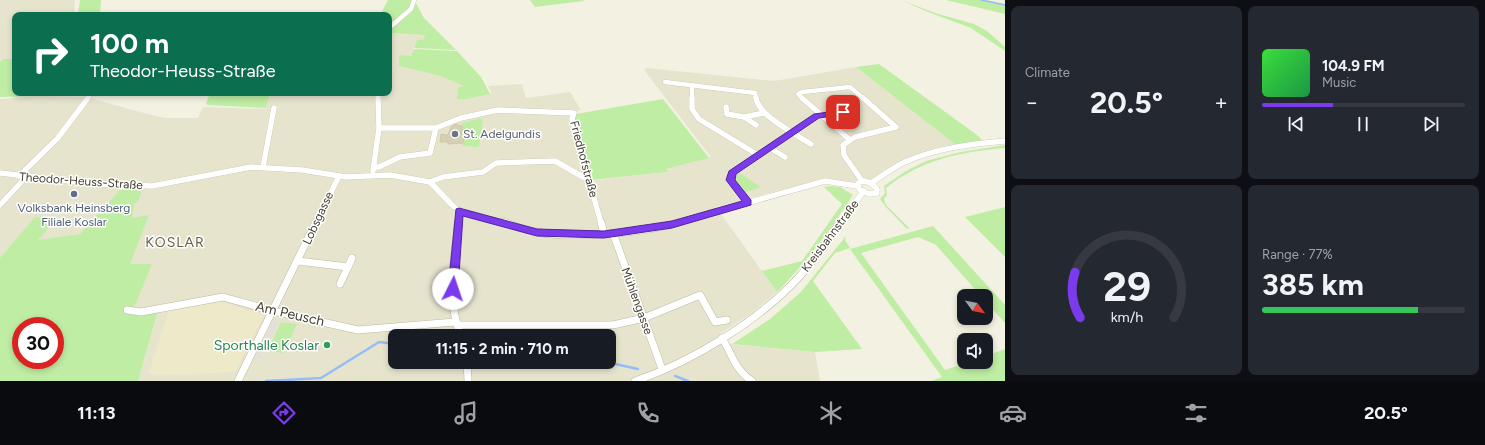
<!DOCTYPE html>
<meta charset="utf-8">
<style>
:root{--surface:#171b24;--page:#242831;--text:#f1f3f6;--muted:#9ea1a6;--line:#363941;--accent:#7c3aed}
body{margin:0;font-family:Figtree,sans-serif;background:var(--page);color:var(--text);height:100vh;display:flex;flex-direction:column;font-size:15px;white-space:nowrap}
*{box-sizing:border-box;margin:0}
p{font-size:13px;color:var(--muted)}
.icon{flex:none;width:22px;height:22px;fill:none;stroke:currentColor;stroke-width:2;stroke-linecap:round;stroke-linejoin:round}
.map{position:relative;flex:1;overflow:hidden}
.side{display:flex;flex-direction:column;gap:6px;padding:6px;background:#0d0f14;width:480px}
.side>*{flex:none}
.top-card{position:absolute;left:12px;top:12px;width:380px;height:84px;border-radius:8px;box-shadow:0 2px 6px #0003;background:#0b6e4f;color:#fff;overflow:hidden}
.needle{width:26px;rotate:122deg}
.fabs{position:absolute;left:957px;top:289px;display:grid;gap:8px}
.fabs a{display:grid;place-items:center;width:36px;height:36px;border-radius:8px;background:var(--surface);box-shadow:0 2px 6px #0003;font-size:20px}
.speed{position:absolute;left:12px;top:317px;display:flex;gap:8px;font-size:20px;font-weight:700;text-align:center}
.speed>*{display:grid;place-content:center;width:52px;height:52px;border-radius:50%;background:var(--surface);box-shadow:0 2px 6px #0003;line-height:1}
.speed .limit{border:6px solid #d22;background:#fff;color:#111}
.pin{position:absolute;display:grid;place-items:center;width:34px;height:34px;color:#fff;margin:-17px;border-radius:8px;box-shadow:0 2px 6px #0006}
.me{position:absolute;width:44px;margin:-22px;rotate:4deg;stroke-linejoin:round;filter:drop-shadow(0 0 3px #0008)}
.turn{display:flex;align-items:center;gap:14px;height:84px;padding:0 12px;font-size:18px}
.turn .icon{width:52px;height:52px;stroke-width:2.5}
.turn b{display:block;font-size:28px;line-height:34px}
.big{font-size:30px;font-weight:700;line-height:1.1}
.side .card{flex:1;display:flex;flex-direction:column;justify-content:center;gap:6px;min-width:0;padding:0 14px;border-radius:8px;background:var(--page)}
.side .dial{align-items:center;gap:0}
.dial svg{height:104px;overflow:visible;fill:none;stroke:var(--line);stroke-width:7;stroke-linecap:round;text-anchor:middle}
.dial text{fill:var(--text);stroke:none}
.song{display:flex;align-items:center;gap:12px}
.cover{width:48px;height:48px;border-radius:6px;background:linear-gradient(135deg,hsl(120 70% 55%),hsl(140 70% 35%))}
.played{height:4px;border-radius:2px;background:linear-gradient(90deg,var(--accent) 35%,var(--line) 35%)}
.keys{display:flex;justify-content:space-around;direction:ltr}
.heat{display:flex;justify-content:space-between;align-items:center;font-size:22px;direction:ltr}
.charge{height:6px;border-radius:3px;background:linear-gradient(90deg,#34c759 77%,var(--line) 0)}
.side .tiles{flex:1;display:grid;gap:6px;grid-template-columns:repeat(2,1fr)}
.trip{position:absolute;left:388px;top:329px;width:228px;height:40px;border-radius:8px;background:var(--surface);box-shadow:0 2px 6px #0003;font-weight:700;line-height:40px;text-align:center}
.dock{display:flex;height:64px;justify-content:space-around;align-items:center;background:#090b0e;color:var(--muted)}
.dock .icon{width:28px;height:28px}
.dock .selected{color:var(--accent)}
.dock b{font-size:18px;color:var(--text)}
main{display:flex;flex:1;min-height:0}
.map>svg:first-child{display:block}
.residential{fill:#e7e4ce;fill-rule:evenodd}
.education{fill:#eeeac9}
.green{fill:#bfeda4;fill-rule:evenodd}
.parking{fill:#e2e0db}
.lines{fill:none;stroke-linecap:round;stroke-linejoin:round}
.stream-far1{stroke:#95bdf8;stroke-width:1.5}
.stream{stroke:#95bdf8;stroke-width:2.5}
.building{fill:#d5cfb5;stroke:#d1c8a8}
.minor-far2-casing{stroke:#bebaa3;stroke-width:5}
.minor-far1-casing{stroke:#bebaa3;stroke-width:6}
.minor-casing{stroke:#bebaa3;stroke-width:8}
.minor-far2{stroke:#fff;stroke-width:4.5}
.minor-far1{stroke:#fff;stroke-width:5.5}
.minor{stroke:#fff;stroke-width:7}
.route{fill:#7c3aed;stroke:#51269a}
.worship-dot{fill:#6b7280;stroke:#fff;stroke-width:1.5}
.service-dot{fill:#5c6f8a;stroke:#fff;stroke-width:1.5}
.leisure-dot{fill:#2e9e5b;stroke:#fff;stroke-width:1.5}
.labels{text-anchor:middle;dominant-baseline:central;stroke-width:3;stroke-linejoin:round;paint-order:stroke}
.worship-label{font-size:12px;fill:#5b616d;stroke:#fff;text-anchor:start}
.street-label{font-size:12px;fill:#444031;stroke:#fff}
.service-label{font-size:12px;fill:#4e5e75;stroke:#fff}
.quarter-label{font-size:14px;letter-spacing:1px;fill:#686147;stroke:#fff}
.near-street-label{font-size:14px;fill:#444031;stroke:#fff}
.near-leisure-label{font-size:14px;fill:#27864d;stroke:#fff;text-anchor:end}
</style>
<main>
<div class="map">
<svg width="1005" height="381" viewBox="0 0 1005 381">
<rect width="100%" height="100%" fill="#f3f1e1"/>
<g class="residential">
<path d="M0 0H75L74 15H15V59H3L0 62Z"/>
<path d="M389 33 425 35 423 40H417L411 56 399 66 440 76 465 86 467 99 492 93 488 86 522 84 526 98 570 92 581 110 569 113 588 181 667 172 666 169 711 157 644 70 647 68 774 81 856 67 956 145 907 159 886 169 872 180 861 178 853 182 823 179 716 207 777 292 753 312 720 334 728 344 815 352 820 381H0V99L40 96 86 97 144 113 165 118H198L203 107 266 109 270 93H389ZM21 326H55V360H21ZM395 336H609V362H395Z"/>
</g>
<path class="education" d="M221 302 264 315 235 372 156 375 149 373 169 311Z"/>
<g class="green">
<path d="M80 0H101L100 15H78Z"/>
<path d="M388 0H412L411 7 394 21H389V15H380Z"/>
<path d="M530 0H583L584 1 535 7Z"/>
<path d="M901 0 935 13 974 24 987 31 1005 47V51L971 28 928 12Z"/>
<path d="M946 0H986L1005 4V14Z"/>
<path d="M416 3 424 18 456 50 414 48 417 40H423L425 35 389 33C392 20 412 17 416 3Z"/>
<path d="M414 49 457 51 481 77 490 94 467 99H457L458 87 464 86 440 76 399 66V55L411 56Z"/>
<path d="M3 59H15V93H89L83 95 0 97V62Z"/>
<path d="M879 64 977 135 982 140 956 145 856 67Z"/>
<path d="M210 93H270L266 108 208 105 206 104Z"/>
<path d="M663 99 709 158 666 169 668 172 591 180 573 119 576 114Z"/>
<path d="M481 118 483 121 479 147 462 146 464 136 460 135 461 123Z"/>
<path d="M1005 145V148C961 152 922 159 886 188L887 195 884 199 886 205 910 229 906 228 886 207 880 199 885 193 884 186 906 171 926 161 961 152Z"/>
<path d="M738 172 761 187 743 193 733 178Z"/>
<path d="M831 186 840 187 853 195C830 230 807 262 777 292L762 271 802 261 842 204 824 187Z"/>
<path d="M120 190H142L138 202 134 203 132 218 149 215 130 264H152L131 315 157 313 138 381H0V258L35 217 57 218 38 240 80 234ZM21 326H55V360H21Z"/>
<path d="M1005 207V257L965 217Z"/>
<path d="M933 226 1005 305V323L986 302V296H981L936 245 918 237 861 253 945 370 968 362H986V356L1005 349V381H931L942 377 850 249Z"/>
<path d="M846 236 845 240 850 248 835 253 813 281 862 349 815 352 732 344 770 319 801 292Z"/>
<path d="M281 322 297 324 284 353 268 351Z"/>
</g>
<path class="parking" d="M274 320H279L260 359 255 358Z"/>
<g class="lines">
<path class="stream-far1" d="M981 0 1005 5"/>
<g class="stream">
<path d="M606 362 638 369"/>
<path d="M675 376 688 381"/>
<path d="M266 381 321 378 379 342 395 344"/>
</g>
</g>
<path class="building" d="M456 124 463 127 461 135 464 136 463 143 448 144V142H440L441 134 448 135 451 127Z"/>
<g class="lines">
<g class="minor-far2-casing">
<g id="minor-far2">
<path d="M389 28 411 9 414 0"/>
<path d="M665 82 755 93 756 99"/>
<path d="M692 85V99"/>
<path d="M378 93V99"/>
<path d="M87 99 89 96"/>
<path d="M803 99 798 94 802 92 850 87 864 99"/>
</g>
</g>
<g class="minor-far1-casing">
<g id="minor-far1">
<path d="M692 98V109L699 119 758 155"/>
<path d="M756 98C759 116 795 134 811 144"/>
<path d="M802 98 850 140"/>
<path d="M726 107 727 114 744 117 764 113"/>
<path d="M744 117 756 125"/>
<path d="M379 128H436L461 118 498 110 574 113 572 119 601 223"/>
<path d="M770 148 785 157"/>
<path d="M263 167 274 108"/>
<path d="M374 167H379L400 157 430 153 436 128"/>
<path d="M373 171 379 128 378 98"/>
<path d="M0 173 95 184 152 186 251 167 302 170 346 177 390 175 430 182 454 207 465 214 507 223"/>
<path d="M19 176 57 139 88 98"/>
<path d="M862 181 844 155 843 145 855 137 896 127 863 98"/>
<path d="M864 181 871 183 877 189V193L869 194 859 189 858 183Z"/>
<path d="M430 182 443 177 483 172 496 163 555 161 583 177 589 178"/>
<path d="M871 183C883 176 893 167 905 162 936 148 972 144 1005 141"/>
<path d="M748 202 730 180 732 173 817 116 843 112"/>
<path d="M0 205 26 177"/>
<path d="M316 223 339 176"/>
<path d="M458 223 459 211"/>
<path d="M676 223 825 181 857 186"/>
<path d="M840 223 863 192"/>
</g>
</g>
<g class="minor-casing">
<g id="minor">
<path d="M458 222C455 259 446 301 461 336"/>
<path d="M504 222C514 226 525 230 536 232 574 239 643 233 680 222"/>
<path d="M601 222 604 234"/>
<path d="M613 233 662 369"/>
<path d="M298 261 348 267 340 284"/>
<path d="M348 267 352 258"/>
<path d="M127 310 141 312 223 297 273 311 358 330 455 322"/>
<path d="M457 325H613L644 318 700 295 715 322 727 320"/>
<path d="M722 338C732 354 735 370 752 381"/>
<path d="M467 362 468 381"/>
<path d="M238 381 316 222"/>
<path d="M635 381C692 362 760 320 800 276 815 259 828 241 840 222"/>
</g>
</g>
<use href="#minor-far2" class="minor-far2"/>
<use href="#minor-far1" class="minor-far1"/>
<use href="#minor" class="minor"/>
</g>
<path class="route" d="M843 110 847 112 846 114 819 118 736 174 735 180 751 200V205L672 228 604 238 537 236 463 216 458 289 457 292H449L448 289 456 209 459 208 537 229 604 231 672 221 742 201 726 180 729 171 814 114Z"/>
<circle class="worship-dot" cx="455" cy="134" r="4"/>
<circle class="service-dot" cx="74" cy="194" r="4"/>
<circle class="leisure-dot" cx="327" cy="345" r="4"/>
<g class="labels">
<g class="worship-label">
<text x="463" y="134">St. Adelgundis</text>
</g>
<g class="street-label">
<text transform="translate(584 159) rotate(75)">Friedhofstraße</text>
<text transform="translate(81 181) rotate(4)">Theodor-Heuss-Straße</text>
<text transform="translate(318 218) rotate(-65)">Lobsgasse</text>
<text transform="translate(830 236) rotate(-53)">Kreisbahnstraße</text>
<text transform="translate(637 301) rotate(70)">Mühlengasse</text>
</g>
<g class="service-label">
<text x="74" y="208">Volksbank Heinsberg<tspan x="74" dy="14">Filiale Koslar</tspan></text>
</g>
<g class="quarter-label">
<text x="175" y="242">KOSLAR</text>
</g>
<g class="near-street-label">
<text transform="translate(290 314) rotate(13)">Am Peusch</text>
</g>
<g class="near-leisure-label">
<text x="319" y="345">Sporthalle Koslar</text>
</g>
</g>
</svg>
<div class="fabs">
<a><svg class="needle" viewBox="-14 -14 28 28"><path d="M0-13l5 13h-10z" fill="#e53935"/><path d="M0 13l5-13h-10z" fill="#9ea1a6"/></svg></a>
<a><svg class="icon" aria-label="sound" viewBox="0 0 24 24"><path d="M4 9h4l5-4v14l-5-4H4zM17 9q2 3 0 6"/></svg></a>
</div>
<div class="speed"><div class="limit">30</div></div>
<div class="pin" style="left:843px;top:112px;background:#d93025"><svg class="icon" aria-label="arrive" viewBox="0 0 24 24"><path d="M6 21V4h12l-3 4 3 4H6"/></svg></div>
<svg class="me" style="left:453px;top:289px" viewBox="-20 -20 40 40"><circle r="19" fill="#fff"/><path d="M0-13L10 11 0 6-10 11z" fill="#7c3aed"/></svg>
<div class="trip">11:15 · 2 min · 710 m</div>
<div class="top-card">
<div class="turn"><svg class="icon" aria-label="right" viewBox="0 0 24 24"><path d="M7 20v-9h11M14 6l5 5-5 5"/></svg><div><b>100 m</b>Theodor-Heuss-Straße</div></div>
</div>
</div>
<section class="side">
<div class="tiles">
<div class="card"><p>Climate</p>
<div class="heat"><a>−</a><b class="big">20.5°</b><a>+</a></div>
</div>
<div class="card">
<div class="song"><i class="cover"></i><div><b>104.9 FM</b><p>Music</p></div></div>
<div class="played"></div>
<div class="keys"><svg class="icon" aria-label="previous" viewBox="0 0 24 24"><path d="M18 5L8 12l10 7zM5 5v14"/></svg><svg class="icon" aria-label="pause" viewBox="0 0 24 24"><path d="M8 5v14M16 5v14"/></svg><svg class="icon" aria-label="next" viewBox="0 0 24 24"><path d="M6 5l10 7-10 7zM19 5v14"/></svg></div>
</div>
<div class="card dial"><svg viewBox="0 0 100 80">
<path d="M14 69A42 42 0 1 1 86 69"/>
<path d="M14 69A42 42 0 0 1 10 34" stroke="#7c3aed"/>
<text x="50" y="56" font-size="32" font-weight="700">29</text>
<text x="50" y="72" font-size="11">km/h</text>
</svg></div>
<div class="card"><p>Range · 77%</p><b class="big">385 km</b><div class="charge"></div></div>
</div>
</section>
</main>
<nav class="dock">
<b>11:13</b>
<svg class="icon selected" aria-label="directions" viewBox="0 0 24 24"><path d="M12 3l9 9-9 9-9-9zM9 14v-3h6M13 9l2 2-2 2"/></svg>
<svg class="icon" aria-label="music" viewBox="0 0 24 24"><path d="M9 18V5l10-2v13"/><circle cx="6" cy="18" r="3"/><circle cx="16" cy="16" r="3"/></svg>
<svg class="icon" aria-label="phone" viewBox="0 0 24 24"><path d="M5 4h4l2 5-3 2q2 4 5 5l2-3 5 2v4C11 20 4 13 5 4z"/></svg>
<svg class="icon" aria-label="climate" viewBox="0 0 24 24"><path d="M12 3v18M4 7l16 10M4 17L20 7"/></svg>
<svg class="icon" aria-label="car" viewBox="0 0 24 24"><path d="M5 17H2v-5l4-1 3-4h7l3 4 3 1v5h-3M9 17h6M6 11h13"/><circle cx="7" cy="17" r="2"/><circle cx="17" cy="17" r="2"/></svg>
<svg class="icon" aria-label="filters" viewBox="0 0 24 24"><path d="M4 7h16M4 17h16"/><circle cx="9" cy="7" r="2"/><circle cx="15" cy="17" r="2"/></svg>
<b>20.5°</b>
</nav>
